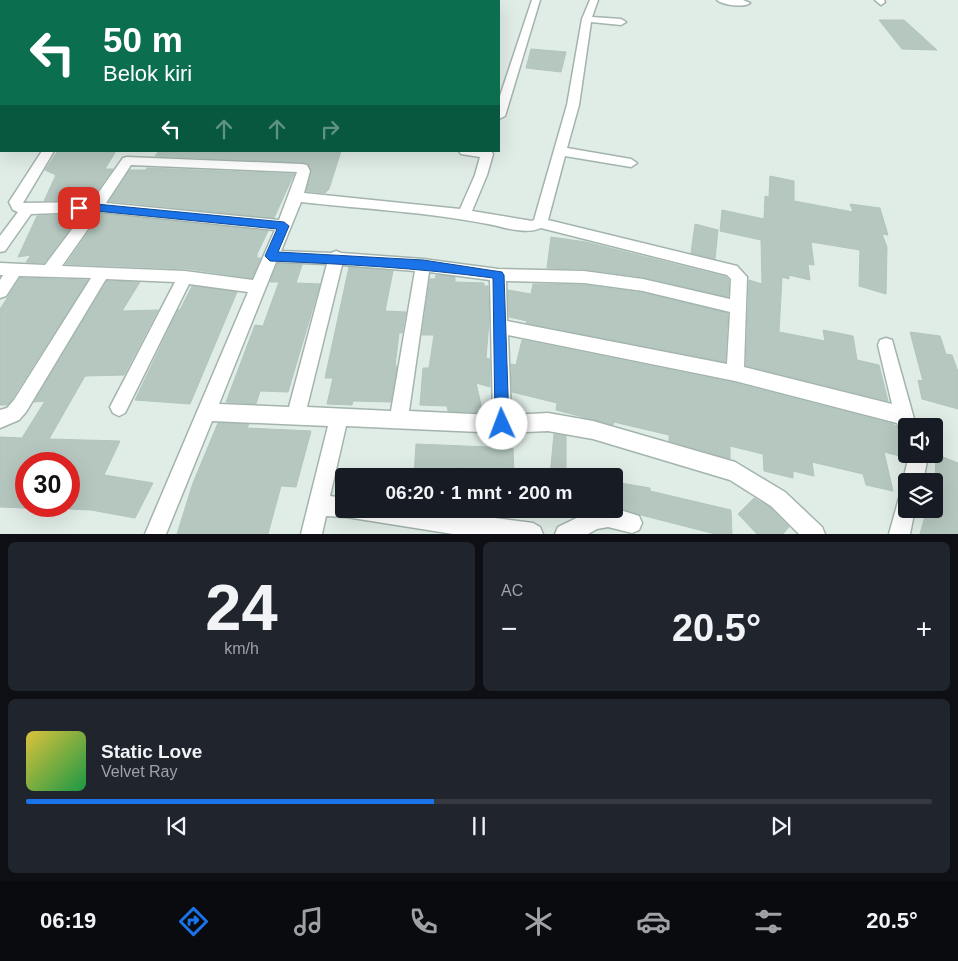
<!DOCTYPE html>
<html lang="id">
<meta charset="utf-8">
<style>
:root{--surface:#171b24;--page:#20242c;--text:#f1f3f6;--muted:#9ea1a6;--line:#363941;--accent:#1a73e8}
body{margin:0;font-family:Helvetica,sans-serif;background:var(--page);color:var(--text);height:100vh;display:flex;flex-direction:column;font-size:19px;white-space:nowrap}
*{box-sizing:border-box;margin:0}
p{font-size:16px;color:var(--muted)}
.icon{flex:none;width:28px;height:28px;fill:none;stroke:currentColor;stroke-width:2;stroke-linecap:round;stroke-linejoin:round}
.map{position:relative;height:534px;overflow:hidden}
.side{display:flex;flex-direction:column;gap:8px;padding:8px;background:#0d0f14;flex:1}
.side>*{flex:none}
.hud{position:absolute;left:0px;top:0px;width:500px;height:152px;box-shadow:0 5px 20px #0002;background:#0b6e4f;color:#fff;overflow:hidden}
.tools{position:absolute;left:898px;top:418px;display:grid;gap:10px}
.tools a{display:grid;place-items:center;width:45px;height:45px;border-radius:5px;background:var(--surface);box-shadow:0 5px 20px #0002;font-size:25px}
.speed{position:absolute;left:15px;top:452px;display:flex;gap:10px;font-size:25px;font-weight:700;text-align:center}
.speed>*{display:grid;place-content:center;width:65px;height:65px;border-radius:50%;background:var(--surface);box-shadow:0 5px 20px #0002;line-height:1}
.speed .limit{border:8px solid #d22;background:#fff;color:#111}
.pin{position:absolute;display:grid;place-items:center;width:42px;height:42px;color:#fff;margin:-21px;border-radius:10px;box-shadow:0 2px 8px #0006}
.me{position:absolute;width:55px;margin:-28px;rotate:358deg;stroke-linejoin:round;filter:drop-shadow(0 0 4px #0008)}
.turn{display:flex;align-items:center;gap:18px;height:105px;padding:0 20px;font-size:22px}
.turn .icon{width:65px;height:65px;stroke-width:2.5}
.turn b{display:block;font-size:35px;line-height:42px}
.lanes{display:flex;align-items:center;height:48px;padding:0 20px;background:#0003;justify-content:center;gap:25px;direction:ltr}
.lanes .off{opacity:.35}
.big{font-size:38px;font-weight:700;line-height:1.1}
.side .card{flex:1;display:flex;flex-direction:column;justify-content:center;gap:8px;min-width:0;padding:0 18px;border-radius:8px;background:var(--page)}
.side .dial{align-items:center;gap:0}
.dial b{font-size:65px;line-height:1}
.song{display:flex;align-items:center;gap:15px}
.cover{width:60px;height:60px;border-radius:8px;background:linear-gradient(135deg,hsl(50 70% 55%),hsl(140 70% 35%))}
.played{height:5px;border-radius:2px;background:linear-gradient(90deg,var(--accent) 45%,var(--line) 45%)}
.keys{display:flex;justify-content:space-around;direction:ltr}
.heat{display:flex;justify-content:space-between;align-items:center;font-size:28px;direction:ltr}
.side .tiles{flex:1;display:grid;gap:8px;grid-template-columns:1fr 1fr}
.card:last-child{grid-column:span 2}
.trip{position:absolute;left:335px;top:468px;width:288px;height:50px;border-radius:5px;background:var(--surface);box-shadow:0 5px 20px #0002;font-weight:700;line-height:50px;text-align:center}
.menu{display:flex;height:80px;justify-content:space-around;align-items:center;background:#090b0e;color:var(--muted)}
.menu .icon{width:35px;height:35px}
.menu .active{color:var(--accent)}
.menu b{font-size:22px;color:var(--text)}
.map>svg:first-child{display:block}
.building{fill:#b5c7bf;stroke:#b2c6bd}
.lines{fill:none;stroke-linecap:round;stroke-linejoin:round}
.street-casing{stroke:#a3b4ad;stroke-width:3}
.street{fill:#fff;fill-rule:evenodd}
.route{fill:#1a73e8;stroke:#114b97}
</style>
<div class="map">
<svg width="958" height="534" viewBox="0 0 958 534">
<rect width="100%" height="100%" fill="#e0ece6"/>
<g class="building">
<path d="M879 20H904L937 50 902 49Z"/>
<path d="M531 49 566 52 561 72 526 68Z"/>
<path d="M116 151 105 169H113L91 200 44 201 56 175 45 170 57 152Z"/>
<path d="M159 151H341L329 189 325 193 306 191 312 171 307 163 155 156Z"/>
<path d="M147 168 294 174 274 218 109 201 130 170H146Z"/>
<path d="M770 176 794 181V201L853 212 850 204 880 208 888 235 882 234 887 247 886 294 859 286 860 250 811 242 814 265 808 264 810 280 789 275V279L782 277 779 332 825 341 823 330 853 336 857 360 879 365 888 401 746 366 749 280 762 284 761 240 720 231 722 210 764 219 765 196 769 197Z"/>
<path d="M81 214 44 263 26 262 31 255 18 257 37 216Z"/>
<path d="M101 214 268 231 257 254V258H261L252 278 189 269 66 264Z"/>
<path d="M695 224 718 230 715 259 691 253Z"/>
<path d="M551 237 586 242 726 277 729 280 728 297 643 277 584 269 547 268Z"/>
<path d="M277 264 302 265 296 283 320 284 288 392 260 391 256 404 226 402 255 325 263 326 279 282H270Z"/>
<path d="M349 267 393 271 385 311 406 312 402 333H399L395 366H397L391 402 353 401 352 405 327 404 333 378H325Z"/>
<path d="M436 275 455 277V282L484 283V286H488L489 321 486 358 490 359V387L476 383 483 413 448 411 447 406 420 405 423 368H429L434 335H422L430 279H435Z"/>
<path d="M20 278 88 280 12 399 8 405H0V309Z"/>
<path d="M107 281 140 282 122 311 158 310 124 375 85 376 49 439 120 441 104 475 153 483 135 518 91 510 69 509V464H26V508L0 507V437L22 438 45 401 34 402Z"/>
<path d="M533 284 584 285 643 293 728 313 725 362 526 323 527 321 509 317 508 290 531 294Z"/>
<path d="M192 286 237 292 190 404 135 400 178 310H180Z"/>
<path d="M910 332 940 336 946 354 952 355 958 372V409L922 399 918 380 923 381Z"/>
<path d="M522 340 735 383 893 424 896 426 899 434 906 437 904 457 884 452 893 491 866 485 863 474 812 462 814 476 793 471V478L764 471 763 454 730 446V459L669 441V435L614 422 613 425 556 410 557 403 512 392 511 364 516 365Z"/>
<path d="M218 423 249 424 247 428 311 431 296 487 281 486 268 534H177L193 483Z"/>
<path d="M554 434 566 436V476H550Z"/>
<path d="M416 444 513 448 514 476H491V470L459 468 458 476H414Z"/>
<path d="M936 454 958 463V534H920L927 509H934Z"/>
<path d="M614 482 650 488V491L731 510 732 534H715L641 515 614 506Z"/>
<path d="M754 498 770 507 789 527 783 534H757L738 514Z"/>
</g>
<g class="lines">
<g class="street-casing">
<g id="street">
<path d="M532 0H540L505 116 499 119V99Z"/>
<path d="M590 0H598L592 17 621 19 626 22 621 25 591 22 579 105 567 148 631 159 637 163 631 167 565 156 548 220 737 266 747 277 744 367 892 404 878 345 880 340 886 338 892 340 916 426H906V435L900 432 897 423 735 381 508 335 511 415 548 413 593 421 735 462 785 492 822 527 825 534H799L771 506 730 480 593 439 548 431 502 433 346 426 330 496 344 498V509H425L533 523 540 527 543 534H453L346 517 326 516 322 534H301L328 426 212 421 166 534H145L248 292 189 284 125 413 119 416 113 413 110 407 175 282 106 279 26 412 19 420 0 428V410L7 408 14 400 91 278 19 276 6 296 0 298V280L3 275H0V263L45 265 85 212 31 214 5 251 0 252V236L18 212 13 210 9 202 42 151H54L23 203 92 202 123 158 127 157 302 164 307 165 310 171 304 193 460 209 475 175 480 157 461 154 459 151H491L493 154 487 175 472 211 532 221 534 220 567 105 582 19ZM131 165 297 172 279 220 106 203ZM301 202C363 209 427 212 488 224 504 227 525 235 541 228L727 275 731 279 730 299 643 279 584 271 498 269 423 259 341 253 336 251 331 253 281 251ZM100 212 275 230 253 280 185 271 62 266ZM276 262 327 264 289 407 219 404ZM342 265 415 271 391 411 307 407ZM429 272 490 280 493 415 409 411ZM506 281 584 283 643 291 730 312 727 364 507 321Z"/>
<path d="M717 0H743L750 3C744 8 723 5 717 0Z"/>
<path d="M875 0H884L885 2 881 5Z"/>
<path d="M1 5V11L0 12V6Z"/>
<rect x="0" y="57" width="1" height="6"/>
<path d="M906 452V454H925L927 461 923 481H906V488C902 479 905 473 907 464 907 460 906 456 906 452Z"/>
<path d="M906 495V509H915L910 534H889L899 498Z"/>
<path d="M614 508 639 516 642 523 639 530 632 533 608 527 597 529 588 534H555L558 527 595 509Z"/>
</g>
</g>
<use href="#street" class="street"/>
</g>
<path class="route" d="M79 204H96L284 222 289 226 278 252 423 260 502 272 504 275 509 424 507 428 502 430 497 428 495 424 493 278C418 268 345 264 270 261L265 256 277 229 96 211H79L74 208Z"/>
</svg>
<div class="tools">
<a><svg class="icon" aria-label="sound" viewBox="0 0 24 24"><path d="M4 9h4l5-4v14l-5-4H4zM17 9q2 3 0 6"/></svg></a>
<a><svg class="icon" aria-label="layers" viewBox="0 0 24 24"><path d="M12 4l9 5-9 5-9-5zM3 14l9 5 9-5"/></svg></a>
</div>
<div class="speed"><div class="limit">30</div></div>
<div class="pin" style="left:79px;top:208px;background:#d93025"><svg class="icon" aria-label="arrive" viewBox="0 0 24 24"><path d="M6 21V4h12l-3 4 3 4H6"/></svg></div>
<svg class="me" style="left:502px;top:424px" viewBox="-20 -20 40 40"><circle r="19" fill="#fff"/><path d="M0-13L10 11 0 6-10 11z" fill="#1a73e8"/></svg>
<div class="trip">06:20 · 1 mnt · 200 m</div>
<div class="hud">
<div class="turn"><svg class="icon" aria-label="left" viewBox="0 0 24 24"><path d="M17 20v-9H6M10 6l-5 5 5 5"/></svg><div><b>50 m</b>Belok kiri</div></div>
<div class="lanes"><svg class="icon" aria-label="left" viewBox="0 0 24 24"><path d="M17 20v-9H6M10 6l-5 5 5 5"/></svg><svg class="icon off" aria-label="ahead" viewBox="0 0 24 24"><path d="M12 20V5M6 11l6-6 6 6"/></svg><svg class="icon off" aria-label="ahead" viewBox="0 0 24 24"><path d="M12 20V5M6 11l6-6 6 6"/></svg><svg class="icon off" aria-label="right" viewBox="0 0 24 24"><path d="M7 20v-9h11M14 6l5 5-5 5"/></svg></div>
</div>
</div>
<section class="side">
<div class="tiles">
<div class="card dial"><b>24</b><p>km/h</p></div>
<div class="card"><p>AC</p>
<div class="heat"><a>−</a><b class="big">20.5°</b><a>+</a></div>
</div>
<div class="card">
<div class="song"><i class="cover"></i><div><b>Static Love</b><p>Velvet Ray</p></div></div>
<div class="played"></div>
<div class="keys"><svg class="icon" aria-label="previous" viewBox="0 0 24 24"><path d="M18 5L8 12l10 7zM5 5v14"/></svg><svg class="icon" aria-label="pause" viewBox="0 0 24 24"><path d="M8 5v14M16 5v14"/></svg><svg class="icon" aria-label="next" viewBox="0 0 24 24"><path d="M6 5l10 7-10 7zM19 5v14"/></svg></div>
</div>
</div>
</section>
<nav class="menu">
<b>06:19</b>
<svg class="icon active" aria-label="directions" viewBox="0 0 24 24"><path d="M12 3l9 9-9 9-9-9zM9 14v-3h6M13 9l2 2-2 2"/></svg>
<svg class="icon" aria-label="music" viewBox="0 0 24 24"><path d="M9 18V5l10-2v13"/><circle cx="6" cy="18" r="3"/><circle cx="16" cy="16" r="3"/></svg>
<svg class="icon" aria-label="phone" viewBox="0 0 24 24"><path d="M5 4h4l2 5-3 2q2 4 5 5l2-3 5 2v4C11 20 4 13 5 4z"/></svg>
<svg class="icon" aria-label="climate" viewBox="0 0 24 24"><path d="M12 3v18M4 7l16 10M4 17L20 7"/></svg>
<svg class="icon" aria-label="car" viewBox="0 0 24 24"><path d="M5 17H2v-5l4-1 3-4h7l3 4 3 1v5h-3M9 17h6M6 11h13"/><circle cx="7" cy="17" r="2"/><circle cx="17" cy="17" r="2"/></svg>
<svg class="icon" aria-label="filters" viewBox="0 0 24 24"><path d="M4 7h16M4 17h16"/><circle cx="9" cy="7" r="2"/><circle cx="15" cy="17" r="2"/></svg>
<b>20.5°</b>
</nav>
